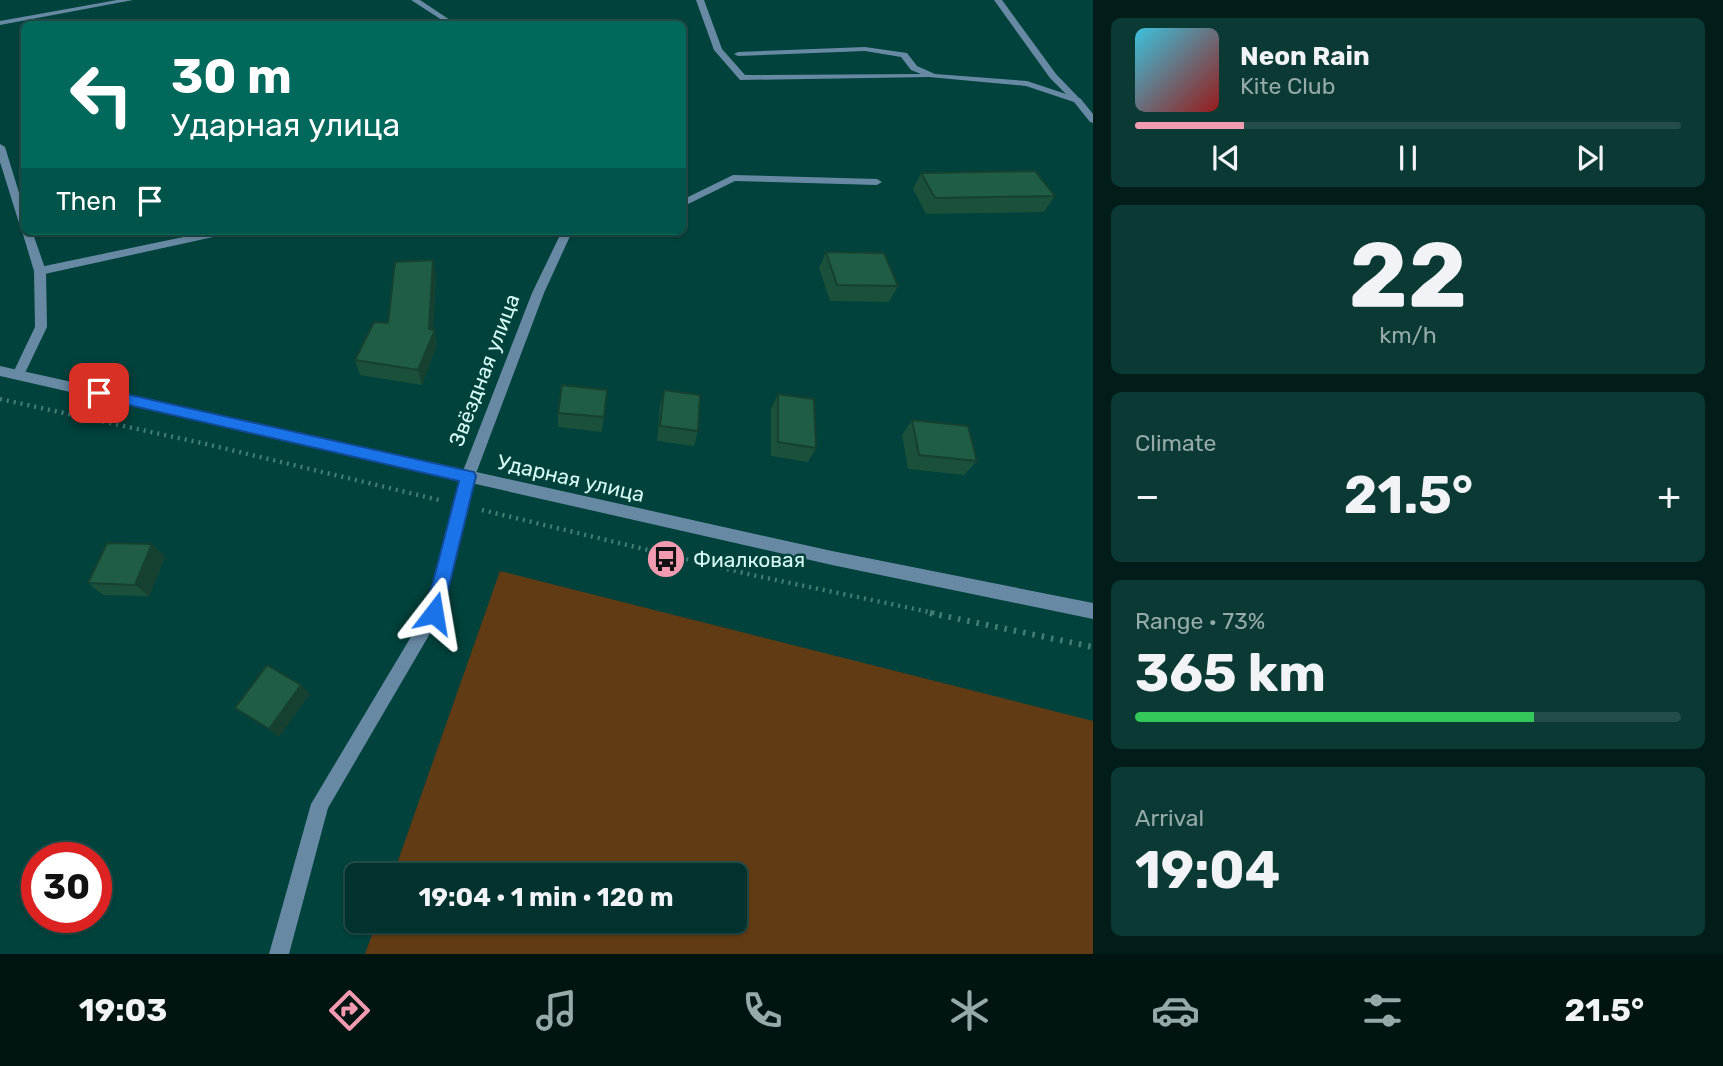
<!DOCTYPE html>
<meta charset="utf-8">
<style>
:root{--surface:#01322d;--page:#0b3a35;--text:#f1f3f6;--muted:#96aaaa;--line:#234d49;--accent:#f29ab0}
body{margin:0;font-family:Rubik,sans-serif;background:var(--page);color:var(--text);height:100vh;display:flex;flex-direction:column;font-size:26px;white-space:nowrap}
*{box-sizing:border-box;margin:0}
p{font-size:23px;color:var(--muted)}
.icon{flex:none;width:38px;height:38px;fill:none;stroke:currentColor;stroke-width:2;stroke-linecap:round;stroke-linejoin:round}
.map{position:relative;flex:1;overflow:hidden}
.drawer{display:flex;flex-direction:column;gap:18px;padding:18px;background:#011c19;width:630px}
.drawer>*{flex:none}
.top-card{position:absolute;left:21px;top:21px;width:665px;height:214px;border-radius:10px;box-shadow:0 2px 5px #0004,0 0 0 2px var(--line);background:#00695c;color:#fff;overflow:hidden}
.speed{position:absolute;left:21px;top:842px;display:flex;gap:14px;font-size:35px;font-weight:700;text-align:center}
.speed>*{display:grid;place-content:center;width:91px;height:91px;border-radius:50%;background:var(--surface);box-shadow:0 2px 5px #0004,0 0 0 2px var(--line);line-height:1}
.speed .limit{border:10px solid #d22;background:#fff;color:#111}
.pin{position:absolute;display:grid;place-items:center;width:60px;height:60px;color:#fff;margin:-30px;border-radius:14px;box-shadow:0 4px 10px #0006}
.me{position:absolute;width:77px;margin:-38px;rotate:14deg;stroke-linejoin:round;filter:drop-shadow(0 0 5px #0008)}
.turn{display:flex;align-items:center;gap:24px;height:147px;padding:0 35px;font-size:32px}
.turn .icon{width:91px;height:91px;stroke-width:2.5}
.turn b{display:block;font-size:49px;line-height:60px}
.then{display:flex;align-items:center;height:66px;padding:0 35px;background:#0003;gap:14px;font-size:26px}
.big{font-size:52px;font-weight:700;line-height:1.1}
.drawer .tile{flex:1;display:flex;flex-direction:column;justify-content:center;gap:10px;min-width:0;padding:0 24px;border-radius:10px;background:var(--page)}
.drawer .dial{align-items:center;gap:0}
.dial b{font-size:91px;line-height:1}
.song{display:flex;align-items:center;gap:21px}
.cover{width:84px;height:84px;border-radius:10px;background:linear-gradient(135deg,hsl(190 70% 55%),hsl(0 70% 35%))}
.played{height:7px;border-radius:4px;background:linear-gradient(90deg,var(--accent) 20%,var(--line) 20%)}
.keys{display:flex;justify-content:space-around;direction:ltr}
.heat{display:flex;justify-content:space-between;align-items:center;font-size:38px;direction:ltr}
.charge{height:10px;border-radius:5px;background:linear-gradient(90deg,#34c759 73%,var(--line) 0)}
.trip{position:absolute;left:345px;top:863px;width:402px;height:70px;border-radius:10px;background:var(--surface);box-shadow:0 2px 5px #0004,0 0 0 2px var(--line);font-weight:700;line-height:70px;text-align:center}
.dock{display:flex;height:112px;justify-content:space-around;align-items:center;background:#001412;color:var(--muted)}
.dock .icon{width:49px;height:49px}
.dock .on{color:var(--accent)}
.dock b{font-size:32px;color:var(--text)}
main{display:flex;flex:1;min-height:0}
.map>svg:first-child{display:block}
.green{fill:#613b13}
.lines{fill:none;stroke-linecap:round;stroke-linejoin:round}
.path-far1{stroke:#467e77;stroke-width:4.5;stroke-dasharray:2 5;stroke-linecap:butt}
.path{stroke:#467e77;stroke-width:6;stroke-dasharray:2.5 7;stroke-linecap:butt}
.service{fill:#6889a3;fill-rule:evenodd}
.minor{fill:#6889a3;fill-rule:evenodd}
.tertiary{fill:#6889a3;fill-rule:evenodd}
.wall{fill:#1b503a}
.shaded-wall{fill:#164130}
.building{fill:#1f5d44;stroke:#164130;stroke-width:2}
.route{fill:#1a73e8;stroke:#114b97;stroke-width:2}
.labels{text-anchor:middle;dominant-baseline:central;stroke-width:5;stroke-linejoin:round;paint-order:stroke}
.street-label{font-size:21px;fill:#d6faf3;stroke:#01423c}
.poi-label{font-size:21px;fill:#d6faf3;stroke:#01423c;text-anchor:start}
</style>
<main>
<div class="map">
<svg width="1093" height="954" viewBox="0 0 1093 954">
<rect width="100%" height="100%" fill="#01423c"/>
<path class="green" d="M500 571 1093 721V954H365L377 921 735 920V875H393Z"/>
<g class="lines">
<g class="path-far1">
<path d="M0 399 206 444 439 500"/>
<path d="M482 510 752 575 939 614"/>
</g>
<path class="path" d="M930 613 1093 647"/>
<g class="service">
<path d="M117 0H133L0 25V21Z"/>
<path d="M411 0H420L456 24H448Z"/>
<path d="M696 0H704L722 49 745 75 921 74 911 70 901 57 865 51 738 56 734 54 738 52 865 47 907 53 917 66 935 74 1027 81 1066 94 1050 78 994 0H1002L1056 74 1081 100 1077 103 1026 86 929 77 740 80 714 50Z"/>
<path d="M733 175 877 179 882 182 877 185 735 181 682 207V200Z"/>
<path d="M212 231H232L227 234 40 275 34 271 40 267Z"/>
</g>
<g class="minor">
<path d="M1074 98H1080L1093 114V123L1090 122 1074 102Z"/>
<path d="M0 144 5 147 24 209V226L19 223 0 162Z"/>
<path d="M24 228V231H32L46 271 47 327 24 375 18 380 12 375 35 327 34 271 22 231Z"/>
<path d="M562 231H575L571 234 544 293 475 476 442 613 328 808 289 954H269L311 804 427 610 461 476 532 293Z"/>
</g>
<path class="tertiary" d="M0 366 832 551 1093 603V619L832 565 0 376Z"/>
</g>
<g class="wall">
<path d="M921 173 1055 196 1044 212 926 214 913 189Z"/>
<path d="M826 252 898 286 889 302 830 301 819 268Z"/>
<path d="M433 260 436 276 433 330 437 345 422 385 360 375 355 360 388 323Z"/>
<path d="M607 390 602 432 558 427V413Z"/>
<path d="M664 390 698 431 694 446 657 441 660 405Z"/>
<path d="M778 394 816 448 808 462 771 456V409Z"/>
<path d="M912 420 977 461 964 475 908 469 902 435Z"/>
<path d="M152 544 165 557 149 596 103 595 88 583Z"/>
</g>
<g class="shaded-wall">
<path d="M433 260 436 276 433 334 435 330 437 345 422 385 418 370 429 329Z"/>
<path d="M152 544 165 557 149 596 135 585Z"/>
<path d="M301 685 310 694 279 737 269 729Z"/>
</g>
<g class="building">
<path d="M1035 171 1055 196 935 198 921 173Z"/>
<path d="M826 252 884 253 898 286 837 285Z"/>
<path d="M433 260 429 329 435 330 418 370 355 360 374 322 388 323 395 262Z"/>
<path d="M562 385 607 390 604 417 558 413Z"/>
<path d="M664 390 700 395 698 431 660 426Z"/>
<path d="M778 394 814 399 816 448 778 442Z"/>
<path d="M912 420 968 426 977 461 919 455Z"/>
<path d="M107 543 152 544 135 585 88 583Z"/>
<path d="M267 665 301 685 269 729 235 708Z"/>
</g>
<path class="route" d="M99 388 474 472 476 476 441 619 434 622 428 619 425 613 459 481 94 397 92 393 94 389Z"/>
<defs>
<g id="bus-disc" transform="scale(2.0125)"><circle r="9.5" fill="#f29ab0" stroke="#01423c"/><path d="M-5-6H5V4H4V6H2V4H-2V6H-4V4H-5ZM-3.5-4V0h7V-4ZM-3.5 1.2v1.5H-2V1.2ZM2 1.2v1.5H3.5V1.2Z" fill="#111"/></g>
</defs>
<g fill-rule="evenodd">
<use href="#bus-disc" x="666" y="559"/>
</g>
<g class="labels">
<g class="street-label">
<text transform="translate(484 370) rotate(-69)">Звёздная улица</text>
<text transform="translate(571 478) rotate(13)">Ударная улица</text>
</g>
<g class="poi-label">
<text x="693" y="559">Фиалковая</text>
</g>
</g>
</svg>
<div class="speed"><div class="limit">30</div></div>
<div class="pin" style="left:99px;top:393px;background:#d93025"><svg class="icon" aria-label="arrive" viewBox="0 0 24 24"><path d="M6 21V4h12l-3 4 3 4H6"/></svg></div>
<svg class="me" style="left:434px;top:613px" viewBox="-20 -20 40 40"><path d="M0-17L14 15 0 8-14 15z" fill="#1a73e8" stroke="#fff" stroke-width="4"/></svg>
<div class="trip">19:04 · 1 min · 120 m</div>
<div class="top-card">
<div class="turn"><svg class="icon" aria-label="left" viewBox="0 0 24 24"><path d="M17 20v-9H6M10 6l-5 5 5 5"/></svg><div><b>30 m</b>Ударная улица</div></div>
<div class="then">Then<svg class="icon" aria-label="arrive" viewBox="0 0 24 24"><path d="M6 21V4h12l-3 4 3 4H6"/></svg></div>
</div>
</div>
<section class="drawer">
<div class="tile">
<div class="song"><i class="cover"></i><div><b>Neon Rain</b><p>Kite Club</p></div></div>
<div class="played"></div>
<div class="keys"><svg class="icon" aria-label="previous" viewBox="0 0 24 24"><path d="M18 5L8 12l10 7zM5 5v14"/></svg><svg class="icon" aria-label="pause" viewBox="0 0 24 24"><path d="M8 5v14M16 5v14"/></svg><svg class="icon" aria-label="next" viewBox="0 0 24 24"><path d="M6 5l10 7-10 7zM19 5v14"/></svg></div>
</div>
<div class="tile dial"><b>22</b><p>km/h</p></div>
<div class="tile"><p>Climate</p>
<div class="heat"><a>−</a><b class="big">21.5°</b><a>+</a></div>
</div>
<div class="tile"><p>Range · 73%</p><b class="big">365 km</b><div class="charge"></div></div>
<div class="tile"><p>Arrival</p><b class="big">19:04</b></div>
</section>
</main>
<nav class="dock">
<b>19:03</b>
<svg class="icon on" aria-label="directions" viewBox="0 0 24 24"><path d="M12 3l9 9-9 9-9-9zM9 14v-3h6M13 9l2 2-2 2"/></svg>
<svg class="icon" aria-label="music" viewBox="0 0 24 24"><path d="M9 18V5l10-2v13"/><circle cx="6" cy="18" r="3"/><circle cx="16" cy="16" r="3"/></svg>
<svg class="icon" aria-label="phone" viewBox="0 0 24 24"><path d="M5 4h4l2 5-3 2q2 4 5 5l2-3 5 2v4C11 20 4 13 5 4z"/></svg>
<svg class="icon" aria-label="climate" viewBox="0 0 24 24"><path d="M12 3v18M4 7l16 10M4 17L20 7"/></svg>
<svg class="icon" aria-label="car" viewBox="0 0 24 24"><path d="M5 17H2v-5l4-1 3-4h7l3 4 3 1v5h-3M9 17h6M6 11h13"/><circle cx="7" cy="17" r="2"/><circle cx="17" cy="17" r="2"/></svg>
<svg class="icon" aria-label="filters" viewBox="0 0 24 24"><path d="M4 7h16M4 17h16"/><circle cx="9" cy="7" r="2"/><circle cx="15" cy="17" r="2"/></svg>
<b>21.5°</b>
</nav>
